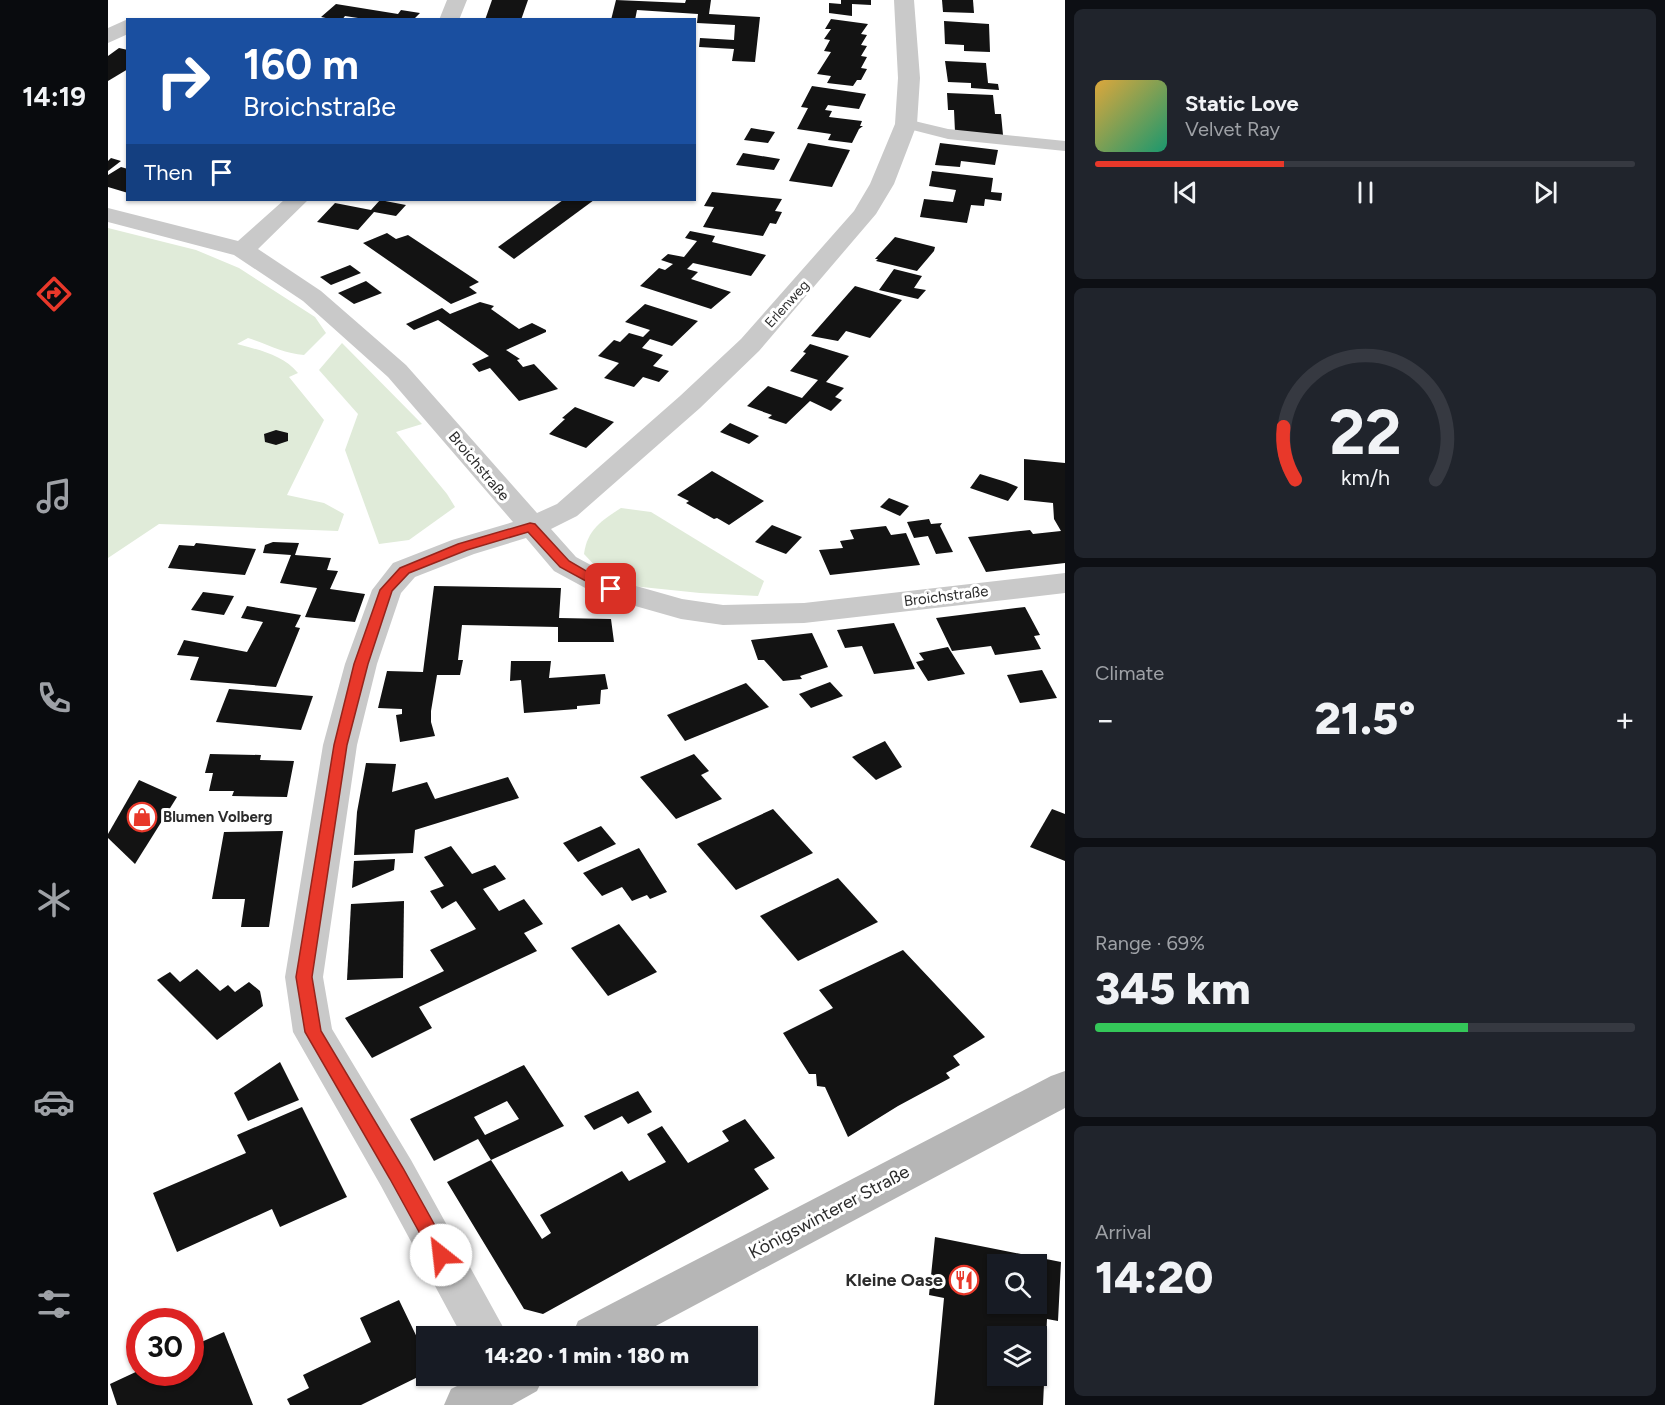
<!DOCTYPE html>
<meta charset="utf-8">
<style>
:root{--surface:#171b24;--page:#20242c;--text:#f1f3f6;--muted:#9ea1a6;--line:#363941;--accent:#e8382a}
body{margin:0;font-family:Figtree,sans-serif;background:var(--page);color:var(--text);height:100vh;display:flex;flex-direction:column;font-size:22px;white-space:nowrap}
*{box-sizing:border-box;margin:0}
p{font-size:20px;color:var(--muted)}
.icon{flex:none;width:33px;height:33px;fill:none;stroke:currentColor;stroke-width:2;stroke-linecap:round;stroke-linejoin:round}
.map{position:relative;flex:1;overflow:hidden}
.side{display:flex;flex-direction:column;gap:9px;padding:9px;background:#0d0f14;width:600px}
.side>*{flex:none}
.banner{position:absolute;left:18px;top:18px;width:570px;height:183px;border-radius:0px;box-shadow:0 2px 4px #0004;background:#1a4fa0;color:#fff;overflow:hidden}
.tools{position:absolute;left:879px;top:1254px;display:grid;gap:12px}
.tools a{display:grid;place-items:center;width:60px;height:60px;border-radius:0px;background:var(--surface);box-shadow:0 2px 4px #0004;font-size:30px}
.speed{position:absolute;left:18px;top:1308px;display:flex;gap:12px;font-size:30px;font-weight:700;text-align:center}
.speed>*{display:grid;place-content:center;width:78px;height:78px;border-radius:50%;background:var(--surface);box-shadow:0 2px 4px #0004;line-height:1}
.speed .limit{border:9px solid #d22;background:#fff;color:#111}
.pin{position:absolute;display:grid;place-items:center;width:51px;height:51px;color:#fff;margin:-26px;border-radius:12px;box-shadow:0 3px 9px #0006}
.me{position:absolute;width:66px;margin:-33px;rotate:331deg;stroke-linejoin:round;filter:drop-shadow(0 0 4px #0008)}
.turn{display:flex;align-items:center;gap:21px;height:126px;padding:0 18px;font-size:27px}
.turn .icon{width:78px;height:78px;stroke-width:2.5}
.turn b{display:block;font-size:42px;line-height:51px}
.then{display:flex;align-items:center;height:57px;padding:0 18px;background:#0003;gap:12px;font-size:22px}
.big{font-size:45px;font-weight:800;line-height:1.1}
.side .card{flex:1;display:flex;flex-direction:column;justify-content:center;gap:9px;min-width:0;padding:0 21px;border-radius:9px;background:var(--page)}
.side .dial{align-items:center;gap:0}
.dial svg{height:156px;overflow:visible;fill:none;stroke:var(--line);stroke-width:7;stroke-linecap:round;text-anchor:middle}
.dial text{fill:var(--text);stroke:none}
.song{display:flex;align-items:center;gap:18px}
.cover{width:72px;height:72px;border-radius:9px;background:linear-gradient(135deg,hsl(40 70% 55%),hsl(160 70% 35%))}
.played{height:6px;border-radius:3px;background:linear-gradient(90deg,var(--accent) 35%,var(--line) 35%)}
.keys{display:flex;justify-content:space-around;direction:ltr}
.heat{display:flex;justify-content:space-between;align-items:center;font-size:33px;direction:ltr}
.charge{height:9px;border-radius:4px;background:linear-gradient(90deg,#34c759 69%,var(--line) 0)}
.trip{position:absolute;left:308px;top:1326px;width:342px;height:60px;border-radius:0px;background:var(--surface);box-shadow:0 2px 4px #0004;font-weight:800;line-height:60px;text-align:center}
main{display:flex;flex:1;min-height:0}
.tab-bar{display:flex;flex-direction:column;width:108px;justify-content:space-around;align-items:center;background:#090b0e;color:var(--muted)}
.tab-bar .icon{width:42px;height:42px}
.tab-bar .on{color:var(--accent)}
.tab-bar b{font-size:27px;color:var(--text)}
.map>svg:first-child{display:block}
.green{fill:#e0ebd9}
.building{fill:#131313;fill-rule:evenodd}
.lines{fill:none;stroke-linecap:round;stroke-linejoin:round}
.lane{fill:#c9c9c9;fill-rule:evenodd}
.street{fill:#c9c9c9;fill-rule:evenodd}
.secondary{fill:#b6b6b6;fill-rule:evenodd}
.route{fill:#e8382a;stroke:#97241b;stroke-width:1.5}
.labels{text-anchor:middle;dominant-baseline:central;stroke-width:6;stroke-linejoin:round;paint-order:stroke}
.far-street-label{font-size:14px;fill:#2c2c2c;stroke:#fff}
.street-label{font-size:15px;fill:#2c2c2c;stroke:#fff}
.poi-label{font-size:15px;font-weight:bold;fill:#2c2c2c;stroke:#fff;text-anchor:start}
.near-street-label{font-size:18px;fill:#2c2c2c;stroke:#fff}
.near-poi-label{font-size:18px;font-weight:bold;fill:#2c2c2c;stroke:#fff;text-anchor:end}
</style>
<main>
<nav class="tab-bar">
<b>14:19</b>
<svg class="icon on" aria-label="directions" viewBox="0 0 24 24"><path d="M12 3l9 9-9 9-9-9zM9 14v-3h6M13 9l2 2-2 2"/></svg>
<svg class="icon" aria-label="music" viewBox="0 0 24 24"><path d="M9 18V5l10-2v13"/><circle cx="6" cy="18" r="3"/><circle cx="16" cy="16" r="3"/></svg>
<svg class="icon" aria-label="phone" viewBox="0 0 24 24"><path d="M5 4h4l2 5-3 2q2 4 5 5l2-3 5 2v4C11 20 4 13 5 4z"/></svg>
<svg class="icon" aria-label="climate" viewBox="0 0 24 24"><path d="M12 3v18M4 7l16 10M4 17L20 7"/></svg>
<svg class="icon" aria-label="car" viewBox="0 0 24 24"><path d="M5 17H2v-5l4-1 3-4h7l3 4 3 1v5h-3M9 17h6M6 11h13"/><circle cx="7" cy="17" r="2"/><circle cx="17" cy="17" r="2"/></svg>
<svg class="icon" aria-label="filters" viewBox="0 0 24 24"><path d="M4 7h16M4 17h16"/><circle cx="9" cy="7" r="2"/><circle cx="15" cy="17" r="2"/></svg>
</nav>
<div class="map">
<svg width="957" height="1405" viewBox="0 0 957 1405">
<rect width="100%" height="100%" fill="#fff"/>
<g class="green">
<path d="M0 228 88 250 131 268 207 317 218 333 196 355C177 354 159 344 140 338L129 344C151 350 175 355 190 373L181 377 216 420 179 495 216 503 236 514 230 531 51 524 0 558Z"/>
<path d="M234 343 314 424 288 432 339 494 347 507 301 540 271 544 237 450 250 414 211 370Z"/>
<path d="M513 508 543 512 656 581 650 596 592 593 524 586 490 569 476 554C479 530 494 520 513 508Z"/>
</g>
<g class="building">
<path d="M384 0H420L413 20H377Z"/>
<path d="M508 0 577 3 578 0H603L601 14 652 17 647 62 624 61 626 49 591 47 592 38 626 40 627 25 589 23 590 14 529 10 527 20H503Z"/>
<path d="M733 0H763V5L744 4V16L721 13V3L733 4Z"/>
<path d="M834 0H865L866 13 835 12Z"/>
<path d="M228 4 290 14 293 10 312 13 305 20H249L250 18 237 16 234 20H227L213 17Z"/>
<path d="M723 19 760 24 753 34 759 35 753 45 759 46 753 56 759 57 753 68 759 69 753 80H749L745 86 719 83 723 76 709 74 723 52 716 51 722 40 716 39 723 29H717Z"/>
<path d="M836 21 881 24 882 52 856 51V45L837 44Z"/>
<path d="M11 48 20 50V69L0 81V56Z"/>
<path d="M837 61 878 63 880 83 890 84 891 90 863 88V83L840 82Z"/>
<path d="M704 86 758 94 751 109 720 105 717 110 724 111 721 117 754 121 752 126H755L751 129 744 143 720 140 723 134 689 129 700 108 693 107Z"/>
<path d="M839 93 885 95 887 114H893L895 135 847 132 846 110H840Z"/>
<path d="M643 128 667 132 660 143 636 140Z"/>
<path d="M700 143 742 150 724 187 681 181Z"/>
<path d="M832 143 890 150 887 165 853 161 852 167 827 165Z"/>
<path d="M635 153 672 159 666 170 628 165Z"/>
<path d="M3 158 13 161 0 171V161Z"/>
<path d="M13 167 20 169V193L0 187V175Z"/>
<path d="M824 171 885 178 883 192 894 193 893 201 877 199 876 206 863 205 859 223 812 217 816 199 845 202 848 190 821 186Z"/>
<path d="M604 192 674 199 667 211 674 212 668 224 662 223 655 236 595 227 606 207 596 206Z"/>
<path d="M272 200 298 205 288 216 266 212 250 230 209 222 227 203 263 210Z"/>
<path d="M455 200H486L406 259 390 247Z"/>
<path d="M582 231 607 236 604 242 658 255 643 276 585 263 579 269 590 272 583 279 623 292 603 309 532 286 551 268 557 270 565 264 553 260 560 254 576 257 589 241 577 238Z"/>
<path d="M279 233 288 239 300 235 371 282 361 287 369 293 343 304 255 243Z"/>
<path d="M787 237 827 247 826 251 809 271 768 261 770 259H767Z"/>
<path d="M242 265 253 273 223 285 212 277Z"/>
<path d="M786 269 814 276 806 288 818 290 810 299 771 290Z"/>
<path d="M258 281 274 293 246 304 230 293Z"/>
<path d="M747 286 794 300 762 338 738 331 730 341 703 336Z"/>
<path d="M372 302 386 306 383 309 411 329 424 323 438 330V332L398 350 412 359 409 360 415 367 426 364 450 389 411 401 382 368 371 372 364 364 381 356 330 320 306 330 298 324 334 308 342 314Z"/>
<path d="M537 304 590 321 564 346 542 339 534 348 555 355 545 366 561 371 551 382 535 377 526 387 496 378 511 363 490 356 506 340 512 342 521 333 535 337 542 330 517 322Z"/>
<path d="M702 344 741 356 718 382 736 388 727 397 734 400 723 411 702 401 678 424 660 418 664 415 639 406 660 386 694 398 710 380 682 371 698 353 695 352Z"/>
<path d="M467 407 506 422 478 448 441 434 457 419 454 418Z"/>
<path d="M622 423 651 436 641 444 612 432Z"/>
<path d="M168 430 180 433V441L168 445 157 442 156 434Z"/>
<path d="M916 459 957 463V563L878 572 860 537 922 530 925 534 953 531 946 519 945 503 916 500Z"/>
<path d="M604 471 656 501 621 525 609 518 606 519 578 503 581 501 569 495Z"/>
<path d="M872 474 898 482 910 487 900 501 862 488Z"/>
<path d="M781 498 801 506 792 516 772 507Z"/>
<path d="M821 519 823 524 834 523 832 526 845 552 828 554 820 536 806 538 799 522Z"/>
<path d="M664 525 694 537 678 554 647 542Z"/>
<path d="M778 526 783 535 798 533 812 565 722 575 711 550 735 548 732 541 746 539 742 530Z"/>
<path d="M165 542 191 543 187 555 223 558 219 570 230 571 222 589 257 594 247 622 197 617 209 588 172 583 183 555 155 553 157 545Z"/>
<path d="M88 543 148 549 137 575 60 568 71 545 86 546Z"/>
<path d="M326 586 453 588 451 618 503 619 506 642H450V627L354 625 350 660H355L352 675H329L323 711V722L327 736 292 742 288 715 294 714V709L270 708 279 671 315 672Z"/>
<path d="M95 592 126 596 116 615 83 610Z"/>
<path d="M139 606 193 615 187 627 192 628 168 687 82 680 91 657 69 655 76 640 139 652 155 622 133 618Z"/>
<path d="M917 607 932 635 926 636 933 649 887 655 883 646 844 651 828 618Z"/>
<path d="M786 623 807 669 766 674 754 646 737 648 729 630Z"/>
<path d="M704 633 720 667 692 676 694 679 675 681 656 660H650L643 640Z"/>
<path d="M840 647 857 674 820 681 808 662 816 660 811 653Z"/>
<path d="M403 661H443L441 678 497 674 500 689 493 690 492 704 469 706V709L416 713 413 680 402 681Z"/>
<path d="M934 670 949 698 912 703 899 675Z"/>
<path d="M722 682 735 696 703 708 691 694Z"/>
<path d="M638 683 661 707 577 741 559 715Z"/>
<path d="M121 689 205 696 193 730 108 722Z"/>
<path d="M777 741 794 767 768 780 744 757Z"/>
<path d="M102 754 153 755 152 760 186 761 179 797 124 796 126 791H101L105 773H97Z"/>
<path d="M586 754 601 771 593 775 614 799 568 819 532 777Z"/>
<path d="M258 763 288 764 284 792 319 782 327 799 400 777 411 798 307 830 305 853 246 855 249 812Z"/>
<path d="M31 780 69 797 27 864 0 838V834Z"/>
<path d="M665 809 705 853 628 890 589 844Z"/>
<path d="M944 809 957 814V861L922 847Z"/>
<path d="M493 826 508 844 470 862 455 843Z"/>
<path d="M175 831 161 927H133L137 899H104L116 832Z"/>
<path d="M343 846 364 874 387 865 398 879 375 889 391 911 416 899 435 924 416 933 429 951 311 1007 324 1028 264 1058 237 1018 336 971 322 950 368 929 348 901 334 909 322 891 336 886 316 857Z"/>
<path d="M531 848 559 892 542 899 539 895 524 901 514 887 494 896 475 873Z"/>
<path d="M287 859 286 870 244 888 246 861Z"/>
<path d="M730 878 770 922 690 961 652 916Z"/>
<path d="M296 901 295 978 239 980 243 904Z"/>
<path d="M511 924 549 972 500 996 463 948Z"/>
<path d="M795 950 877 1037 845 1056 852 1065 838 1073 842 1078 790 1106 740 1137 717 1087 709 1086 708 1074H701L675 1033 725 1008 711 990Z"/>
<path d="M89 969 112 991 120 985 127 992 141 982 152 991 155 1006 109 1040 49 980 62 972 72 982Z"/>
<path d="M172 1062 191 1100 140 1121 126 1093Z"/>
<path d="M416 1065 456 1126 383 1160 434 1239 443 1233 432 1215 514 1171 521 1181 558 1162 539 1134 554 1126 580 1163 621 1141 614 1131 637 1119 667 1158 646 1169 661 1189 435 1314 416 1309 339 1182 383 1160 370 1139 326 1161 302 1119ZM399 1101 411 1119 377 1135 366 1117Z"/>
<path d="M530 1091 544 1112 520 1124 514 1116 486 1130 476 1116Z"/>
<path d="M194 1107 239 1197 172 1227 164 1209 69 1252 45 1193 138 1153 129 1135Z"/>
<path d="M827 1237 953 1262 950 1321 939 1319 935 1405H826L836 1298 821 1295ZM890 1264H928V1304H890ZM890 1336H928V1376H890Z"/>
<path d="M291 1300 318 1356V1373L253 1405H182L179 1399 201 1388 195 1375 263 1342 252 1318Z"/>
<path d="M116 1332 145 1405H9L2 1384 32 1370V1372H82V1347Z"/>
</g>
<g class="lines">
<path class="lane" d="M798 119 840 129 957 141V151L840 139 793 127 790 124Z"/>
<g class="street">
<path d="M339 0H359L351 20H331Z"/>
<path d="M786 0H806L812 78 809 124 786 184 768 214 651 351 592 408 469 516 443 529 468 557 514 582 574 599 615 605 696 603 957 573V593L696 623 615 625 573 619 492 596 446 571 418 538 366 554 307 577 293 593 269 664 249 745 215 977 224 1029 303 1160 400 1336H354L273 1186 185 1032 177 977 215 745 237 664 264 590 285 563 344 540 405 522 280 377 195 301 126 255 0 222V208L130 241 176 200H200L150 249 213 291 298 365 429 513 449 504 572 396 633 339 746 211 762 184 787 124 790 78Z"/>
<path d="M20 19 22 20H20V34L0 43V28Z"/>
</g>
<g class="secondary">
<path d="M957 1071V1108L529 1336H464L470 1321 943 1076Z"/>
<path d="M369 1376H436L429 1391 404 1405H336L343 1389Z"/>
</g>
</g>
<path class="route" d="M422 523 427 524 461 561 509 589 507 592H498L452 567 420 532 359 550 301 573 284 591 260 664 239 745 204 977 213 1031 295 1168 340 1249 342 1255 340 1261 333 1263 327 1261 282 1179 197 1032 188 977 226 745 246 664 272 590 292 568 350 544Z"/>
<defs>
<g id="shop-ring" transform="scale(1.5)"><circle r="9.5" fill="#fff" stroke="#e8382a" stroke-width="1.5"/><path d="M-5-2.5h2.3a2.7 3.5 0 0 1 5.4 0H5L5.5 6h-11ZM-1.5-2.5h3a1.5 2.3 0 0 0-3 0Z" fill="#e8382a"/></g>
<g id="restaurant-ring" transform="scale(1.5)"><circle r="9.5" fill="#fff" stroke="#e8382a" stroke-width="1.5"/><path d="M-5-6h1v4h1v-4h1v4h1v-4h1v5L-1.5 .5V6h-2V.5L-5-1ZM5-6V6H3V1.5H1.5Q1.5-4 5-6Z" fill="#e8382a"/></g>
</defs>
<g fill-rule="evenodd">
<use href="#shop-ring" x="34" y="817"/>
<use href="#restaurant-ring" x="856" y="1280"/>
</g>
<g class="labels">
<g class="far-street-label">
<text transform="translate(679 304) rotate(-48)">Erlenweg</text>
</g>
<g class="street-label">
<text transform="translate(371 466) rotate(50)">Broichstraße</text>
<text transform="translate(838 596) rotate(-7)">Broichstraße</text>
</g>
<g class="poi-label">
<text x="55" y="817">Blumen Volberg</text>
</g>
<g class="near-street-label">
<text transform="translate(721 1212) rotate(-28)">Königswinterer Straße</text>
</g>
<g class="near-poi-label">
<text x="835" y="1280">Kleine Oase</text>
</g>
</g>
</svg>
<div class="tools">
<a><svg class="icon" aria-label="search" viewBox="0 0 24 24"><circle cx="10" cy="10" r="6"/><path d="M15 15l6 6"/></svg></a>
<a><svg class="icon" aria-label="layers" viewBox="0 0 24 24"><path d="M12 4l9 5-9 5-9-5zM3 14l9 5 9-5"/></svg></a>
</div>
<div class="speed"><div class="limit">30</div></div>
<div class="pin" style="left:503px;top:589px;background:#d93025"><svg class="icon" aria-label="arrive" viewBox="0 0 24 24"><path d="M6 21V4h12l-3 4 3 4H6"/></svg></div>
<svg class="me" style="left:333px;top:1255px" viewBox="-20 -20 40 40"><circle r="19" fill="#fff"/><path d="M0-13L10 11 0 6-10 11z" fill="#e8382a"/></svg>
<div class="trip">14:20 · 1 min · 180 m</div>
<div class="banner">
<div class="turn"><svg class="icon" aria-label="right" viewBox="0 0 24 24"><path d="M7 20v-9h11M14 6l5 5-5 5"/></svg><div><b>160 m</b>Broichstraße</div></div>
<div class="then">Then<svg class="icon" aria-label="arrive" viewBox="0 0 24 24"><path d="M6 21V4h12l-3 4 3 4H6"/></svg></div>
</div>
</div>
<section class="side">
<div class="card">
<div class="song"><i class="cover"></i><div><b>Static Love</b><p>Velvet Ray</p></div></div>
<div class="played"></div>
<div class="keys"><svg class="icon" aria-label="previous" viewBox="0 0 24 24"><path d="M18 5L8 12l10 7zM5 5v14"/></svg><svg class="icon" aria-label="pause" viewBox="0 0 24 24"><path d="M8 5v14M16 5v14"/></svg><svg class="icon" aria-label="next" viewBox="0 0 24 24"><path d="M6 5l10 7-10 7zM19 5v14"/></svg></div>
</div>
<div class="card dial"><svg viewBox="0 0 100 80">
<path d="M14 69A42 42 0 1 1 86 69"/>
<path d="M14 69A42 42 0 0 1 8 42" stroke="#e8382a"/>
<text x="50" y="56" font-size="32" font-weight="700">22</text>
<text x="50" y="72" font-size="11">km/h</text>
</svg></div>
<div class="card"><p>Climate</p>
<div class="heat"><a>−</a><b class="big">21.5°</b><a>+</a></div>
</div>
<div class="card"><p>Range · 69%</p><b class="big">345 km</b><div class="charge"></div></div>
<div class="card"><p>Arrival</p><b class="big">14:20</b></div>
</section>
</main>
